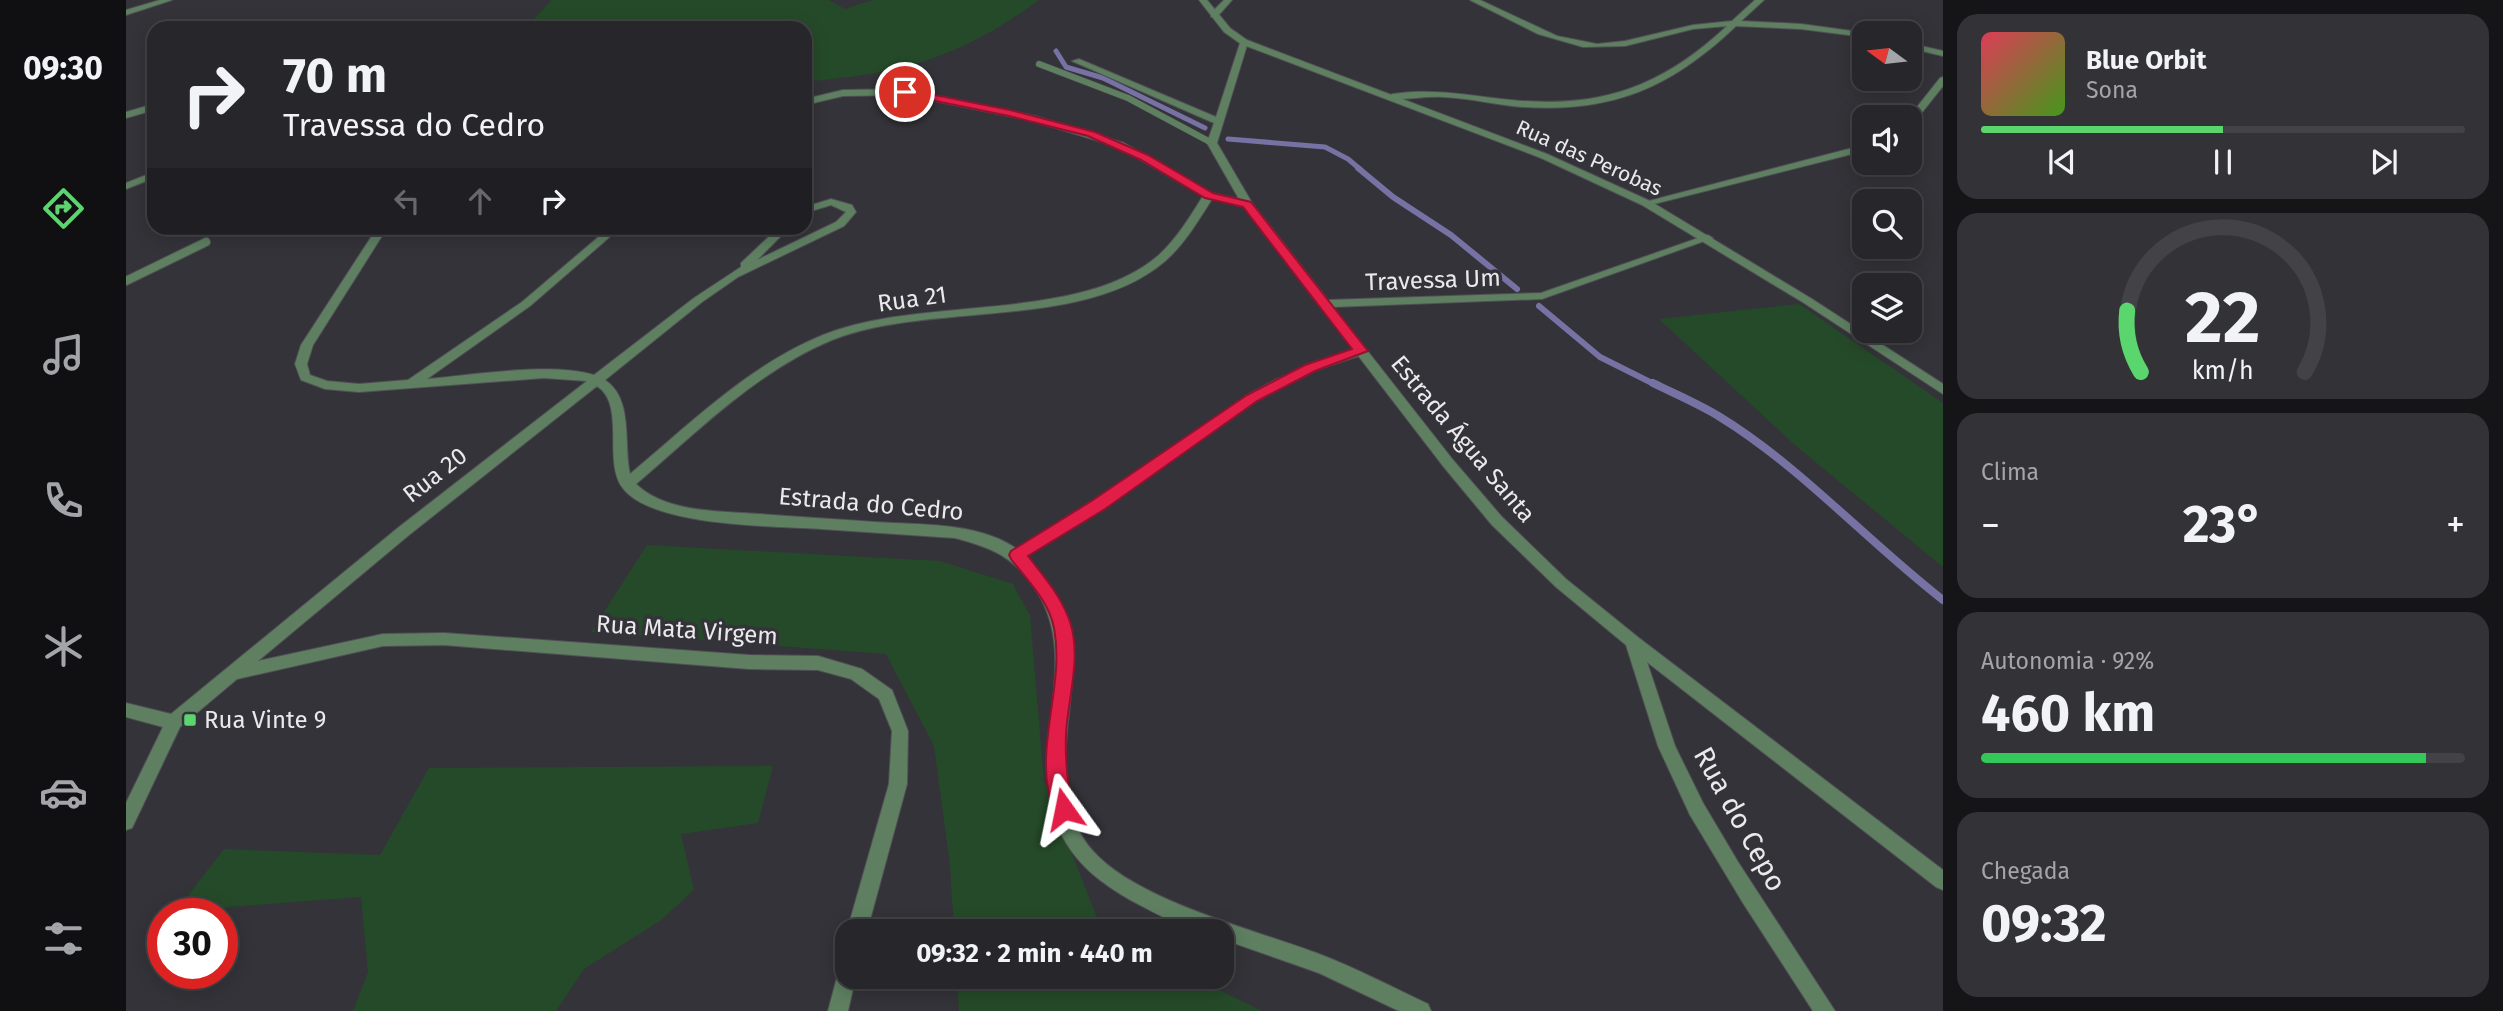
<!DOCTYPE html>
<html lang="pt">
<meta charset="utf-8">
<style>
:root{--surface:#27262b;--page:#333237;--text:#f1f3f6;--muted:#a4a5a9;--line:#434347;--accent:#5bd56e}
body{margin:0;font-family:"Fira Sans",sans-serif;background:var(--page);color:var(--text);height:100vh;display:flex;flex-direction:column;font-size:26px;white-space:nowrap}
*{box-sizing:border-box;margin:0}
p{font-size:23px;color:var(--muted)}
.icon{flex:none;width:38px;height:38px;fill:none;stroke:currentColor;stroke-width:2;stroke-linecap:round;stroke-linejoin:round}
.map{position:relative;flex:1;overflow:hidden}
.side{display:flex;flex-direction:column;gap:14px;padding:14px;background:#151518;width:560px}
.side>*{flex:none}
.top-card{position:absolute;left:21px;top:21px;width:665px;height:214px;border-radius:21px;box-shadow:0 4px 18px #0003,0 0 0 2px var(--line);background:#27262b;color:var(--text);overflow:hidden}
.needle{width:46px;rotate:285deg}
.buttons{position:absolute;left:1726px;top:21px;display:grid;gap:14px}
.buttons a{display:grid;place-items:center;width:70px;height:70px;border-radius:14px;background:var(--surface);box-shadow:0 4px 18px #0003,0 0 0 2px var(--line);font-size:35px}
.speed{position:absolute;left:21px;top:898px;display:flex;gap:14px;font-size:35px;font-weight:700;text-align:center}
.speed>*{display:grid;place-content:center;width:91px;height:91px;border-radius:50%;background:var(--surface);box-shadow:0 4px 18px #0003,0 0 0 2px var(--line);line-height:1}
.speed .limit{border:10px solid #d22;background:#fff;color:#111}
.pin{position:absolute;display:grid;place-items:center;width:60px;height:60px;color:#fff;margin:-30px;border:4px solid #fff;border-radius:50%;box-shadow:0 2px 7px #0007}
.me{position:absolute;width:77px;margin:-38px;rotate:348deg;stroke-linejoin:round;filter:drop-shadow(0 0 5px #0008)}
.turn{display:flex;align-items:center;gap:24px;height:147px;padding:0 21px;font-size:32px}
.turn .icon{width:91px;height:91px;stroke-width:2.5}
.turn b{display:block;font-size:49px;line-height:60px}
.lanes{display:flex;align-items:center;height:66px;padding:0 21px;background:#0003;justify-content:center;gap:35px;direction:ltr}
.lanes .off{opacity:.35}
.big{font-size:52px;font-weight:700;line-height:1.1}
.side .tile{flex:1;display:flex;flex-direction:column;justify-content:center;gap:10px;min-width:0;padding:0 24px;border-radius:21px;background:var(--page)}
.side .dial{align-items:center;gap:0}
.dial svg{height:182px;overflow:visible;fill:none;stroke:var(--line);stroke-width:7;stroke-linecap:round;text-anchor:middle}
.dial text{fill:var(--text);stroke:none}
.song{display:flex;align-items:center;gap:21px}
.cover{width:84px;height:84px;border-radius:10px;background:linear-gradient(135deg,hsl(350 70% 55%),hsl(100 70% 35%))}
.played{height:7px;border-radius:4px;background:linear-gradient(90deg,var(--accent) 50%,var(--line) 50%)}
.keys{display:flex;justify-content:space-around;direction:ltr}
.heat{display:flex;justify-content:space-between;align-items:center;font-size:38px;direction:ltr}
.charge{height:10px;border-radius:5px;background:linear-gradient(90deg,#34c759 92%,var(--line) 0)}
.trip{position:absolute;left:709px;top:919px;width:399px;height:70px;border-radius:21px;background:var(--surface);box-shadow:0 4px 18px #0003,0 0 0 2px var(--line);font-weight:700;line-height:70px;text-align:center}
main{display:flex;flex:1;min-height:0}
.tab-bar{display:flex;flex-direction:column;width:126px;justify-content:space-around;align-items:center;background:#100f11;color:var(--muted)}
.tab-bar .icon{width:49px;height:49px}
.tab-bar .current{color:var(--accent)}
.tab-bar b{font-size:32px;color:var(--text)}
.map>svg:first-child{display:block}
.green{fill:#254a29}
.lines{fill:none;stroke-linecap:round;stroke-linejoin:round}
.stream-far2{stroke:#7772a4;stroke-width:5}
.stream-far1{stroke:#7772a4;stroke-width:6}
.stream{stroke:#7772a4;stroke-width:8}
.service-far2-casing{stroke:#515056;stroke-width:7}
.service-far1-casing{stroke:#515056;stroke-width:10}
.service-casing{stroke:#515056;stroke-width:12}
.minor-casing{stroke:#515056;stroke-width:2}
.tertiary-casing{stroke:#515056;stroke-width:2}
.service-far2{stroke:#5e8061;stroke-width:6}
.service-far1{stroke:#5e8061;stroke-width:8}
.service{stroke:#5e8061;stroke-width:10}
.minor{fill:#5e8061;fill-rule:evenodd}
.tertiary{fill:#5e8061;fill-rule:evenodd}
.route{fill:#e11d48;stroke:#92132f;stroke-width:2}
.poi-dot{fill:#5bd56e;stroke:#343339;stroke-width:2.5}
.labels{text-anchor:middle;dominant-baseline:central;stroke-width:7;stroke-linejoin:round;paint-order:stroke}
.far-street-label{font-size:21px;fill:#eaeaed;stroke:#343339}
.street-label{font-size:24px;fill:#eaeaed;stroke:#343339}
.poi-label{font-size:24px;fill:#eaeaed;stroke:#343339;text-anchor:start}
.near-street-label{font-size:28px;fill:#eaeaed;stroke:#343339}
</style>
<main>
<nav class="tab-bar">
<b>09:30</b>
<svg class="icon current" aria-label="directions" viewBox="0 0 24 24"><path d="M12 3l9 9-9 9-9-9zM9 14v-3h6M13 9l2 2-2 2"/></svg>
<svg class="icon" aria-label="music" viewBox="0 0 24 24"><path d="M9 18V5l10-2v13"/><circle cx="6" cy="18" r="3"/><circle cx="16" cy="16" r="3"/></svg>
<svg class="icon" aria-label="phone" viewBox="0 0 24 24"><path d="M5 4h4l2 5-3 2q2 4 5 5l2-3 5 2v4C11 20 4 13 5 4z"/></svg>
<svg class="icon" aria-label="climate" viewBox="0 0 24 24"><path d="M12 3v18M4 7l16 10M4 17L20 7"/></svg>
<svg class="icon" aria-label="car" viewBox="0 0 24 24"><path d="M5 17H2v-5l4-1 3-4h7l3 4 3 1v5h-3M9 17h6M6 11h13"/><circle cx="7" cy="17" r="2"/><circle cx="17" cy="17" r="2"/></svg>
<svg class="icon" aria-label="filters" viewBox="0 0 24 24"><path d="M4 7h16M4 17h16"/><circle cx="9" cy="7" r="2"/><circle cx="15" cy="17" r="2"/></svg>
</nav>
<div class="map">
<svg width="1817" height="1011" viewBox="0 0 1817 1011">
<rect width="100%" height="100%" fill="#343339"/>
<g class="green">
<path d="M426 0H702L719 9 747 0H913C833 59 776 73 679 82V28H399Z"/>
<path d="M1673 304 1817 403V567L1670 446 1533 319Z"/>
<path d="M521 545 814 561 887 584 904 616 918 781 976 931H828L824 865 808 746 760 654 465 632Z"/>
<path d="M647 766 632 823 555 834 568 890 535 920 458 969 430 1011H227L242 972 235 897 50 911 98 849 254 855 303 768Z"/>
<path d="M831 977H1067L1136 1011H833Z"/>
</g>
<g class="lines">
<g class="stream-far2">
<path d="M930 51 940 67 977 78 1079 128"/>
<path d="M1102 139 1199 147 1222 159 1235 170"/>
</g>
<g class="stream-far1">
<path d="M1232 168 1267 197 1325 235 1391 289"/>
<path d="M1413 306 1474 357 1530 385"/>
</g>
<path class="stream" d="M1527 383C1549 394 1573 404 1594 417 1674 466 1742 542 1817 600"/>
<g class="service-far2-casing">
<path id="service-far2" d="M913 64 1002 98 1086 143"/>
</g>
<g class="service-far1-casing">
<g id="service-far1">
<path d="M0 281 80 242"/>
<path d="M1151 385 1184 368 1235 351"/>
</g>
</g>
<g class="service-casing">
<path id="service" d="M891 555 973 505 1126 398 1154 383"/>
</g>
<g class="minor-casing">
<g id="minor">
<path d="M34 0H46L0 15V10Z"/>
<path d="M1098 0H1106L1091 17H1085V13Z"/>
<path d="M1344 0H1354L1431 36 1471 44 1499 41 1567 25 1606 21 1629 0H1638L1615 21 1675 24 1741 33H1738V37L1675 29 1610 26C1546 87 1487 113 1397 107 1370 105 1344 98 1317 97 1299 96 1281 100 1264 99V95L1267 94C1308 88 1344 96 1385 100 1474 109 1536 87 1601 26L1567 29 1499 46 1457 47 1412 34Z"/>
<path d="M1115 40 1122 42 1091 143 1126 203 1202 300 1415 293 1578 236 1582 235 1587 238 1416 299 1207 307 1327 460 1376 517 1440 579 1513 638 1817 870V890L1810 887 1521 662 1549 746 1577 803 1612 862 1709 1011H1687L1617 903 1564 815 1532 746 1500 645 1430 587 1366 525 1317 466 1117 206 1086 199C1072 221 1058 245 1038 262 956 331 804 301 706 340 631 371 570 433 510 484 537 510 583 511 618 513 662 516 706 519 749 522 794 525 849 522 888 547 901 556 913 569 921 583 933 600 942 617 945 638 955 707 914 789 966 850 1010 901 1130 930 1193 954 1230 968 1266 987 1302 1004L1305 1011H1273L1193 973 1096 939V931C1089 931 1081 932 1074 931 1052 926 1021 909 1001 898 976 883 954 867 939 841 892 764 959 667 911 592 889 557 867 548 829 538 784 535 740 532 695 529 649 526 524 527 496 487 477 460 500 405 471 386L283 535 132 661 257 634 318 633 623 655 692 656 736 669 766 690 782 731 781 784 741 931H721L763 784 766 731 753 699 725 679 692 670 623 669 318 645 257 646 111 679 54 727 6 828 0 830V803L37 727 0 717V703L45 714 273 527 461 381 418 378 233 392 199 389 175 380 169 364 175 345 251 228H261L187 345 181 364 184 375 201 381 233 384 282 380 396 302 483 228H494L404 306 301 379C348 375 424 362 468 375L568 298 615 267V263L652 228H663L631 260 710 222 720 212 705 205 679 213V207L705 199 726 205 730 212 718 226 612 277 576 302 479 380C508 399 497 444 504 474 564 424 623 365 697 335 795 295 954 324 1033 255 1051 238 1064 217 1077 196L992 147 907 121 779 95 717 96 679 105V99L717 90 779 89 909 116 998 143 1086 193 1113 199 1081 143 1088 123 946 61 953 59 1090 117Z"/>
<path d="M1783 43 1817 51V56L1783 48Z"/>
<path d="M1817 77V86L1786 125 1783 126V117L1814 78Z"/>
<path d="M28 104V110L0 118V112Z"/>
<path d="M1738 145V151L1520 206 1515 203Z"/>
<path d="M28 172V178L0 189V183Z"/>
<path d="M721 963V976H730L722 1011H702L714 966Z"/>
</g>
</g>
<g class="tertiary-casing">
<path id="tertiary" d="M1073 0H1081L1104 28 1121 40 1421 154 1524 201 1686 299 1817 384V394L1678 303 1516 205 1415 158 1115 44 1098 32Z"/>
</g>
<use href="#service-far2" class="service-far2"/>
<use href="#service-far1" class="service-far1"/>
<use href="#service" class="service"/>
<use href="#minor" class="minor"/>
<use href="#tertiary" class="tertiary"/>
</g>
<path class="route" d="M779 89 884 110 969 132 1022 155 1087 193 1125 202 1242 351 1189 371 1131 401 979 509 902 556C919 578 937 598 945 625 955 660 942 698 940 734 939 760 941 784 948 809L945 816 938 818 930 816C903 755 940 690 928 628 923 601 901 580 885 559L883 555 885 551 967 500 1121 395 1179 365 1226 349 1117 207 1079 198 1015 160 962 136 883 116 775 94V90Z"/>
<rect class="poi-dot" x="57" y="713" width="14" height="14" rx="3.5"/>
<g class="labels">
<g class="far-street-label">
<text transform="translate(1463 158) rotate(24)">Rua das Perobas</text>
</g>
<g class="street-label">
<text transform="translate(1307 280) rotate(-2)">Travessa Um</text>
<text transform="translate(786 299) rotate(-8)">Rua 21</text>
<text transform="translate(1337 439) rotate(50)">Estrada Água Santa</text>
<text transform="translate(309 475) rotate(-38)">Rua 20</text>
<text transform="translate(745 504) rotate(5)">Estrada do Cedro</text>
<text transform="translate(561 630) rotate(4)">Rua Mata Virgem</text>
</g>
<g class="poi-label">
<text x="78" y="720">Rua Vinte 9</text>
</g>
<g class="near-street-label">
<text transform="translate(1614 819) rotate(61)">Rua do Cepo</text>
</g>
</g>
</svg>
<div class="buttons">
<a><svg class="needle" viewBox="-14 -14 28 28"><path d="M0-13l5 13h-10z" fill="#e53935"/><path d="M0 13l5-13h-10z" fill="#a4a5a9"/></svg></a>
<a><svg class="icon" aria-label="sound" viewBox="0 0 24 24"><path d="M4 9h4l5-4v14l-5-4H4zM17 9q2 3 0 6"/></svg></a>
<a><svg class="icon" aria-label="search" viewBox="0 0 24 24"><circle cx="10" cy="10" r="6"/><path d="M15 15l6 6"/></svg></a>
<a><svg class="icon" aria-label="layers" viewBox="0 0 24 24"><path d="M12 4l9 5-9 5-9-5zM3 14l9 5 9-5"/></svg></a>
</div>
<div class="speed"><div class="limit">30</div></div>
<div class="pin" style="left:779px;top:92px;background:#d93025"><svg class="icon" aria-label="arrive" viewBox="0 0 24 24"><path d="M6 21V4h12l-3 4 3 4H6"/></svg></div>
<svg class="me" style="left:938px;top:809px" viewBox="-20 -20 40 40"><path d="M0-17L14 15 0 8-14 15z" fill="#e11d48" stroke="#fff" stroke-width="4"/></svg>
<div class="trip">09:32 · 2 min · 440 m</div>
<div class="top-card">
<div class="turn"><svg class="icon" aria-label="right" viewBox="0 0 24 24"><path d="M7 20v-9h11M14 6l5 5-5 5"/></svg><div><b>70 m</b>Travessa do Cedro</div></div>
<div class="lanes"><svg class="icon off" aria-label="left" viewBox="0 0 24 24"><path d="M17 20v-9H6M10 6l-5 5 5 5"/></svg><svg class="icon off" aria-label="ahead" viewBox="0 0 24 24"><path d="M12 20V5M6 11l6-6 6 6"/></svg><svg class="icon" aria-label="right" viewBox="0 0 24 24"><path d="M7 20v-9h11M14 6l5 5-5 5"/></svg></div>
</div>
</div>
<section class="side">
<div class="tile">
<div class="song"><i class="cover"></i><div><b>Blue Orbit</b><p>Sona</p></div></div>
<div class="played"></div>
<div class="keys"><svg class="icon" aria-label="previous" viewBox="0 0 24 24"><path d="M18 5L8 12l10 7zM5 5v14"/></svg><svg class="icon" aria-label="pause" viewBox="0 0 24 24"><path d="M8 5v14M16 5v14"/></svg><svg class="icon" aria-label="next" viewBox="0 0 24 24"><path d="M6 5l10 7-10 7zM19 5v14"/></svg></div>
</div>
<div class="tile dial"><svg viewBox="0 0 100 80">
<path d="M14 69A42 42 0 1 1 86 69"/>
<path d="M14 69A42 42 0 0 1 8 42" stroke="#5bd56e"/>
<text x="50" y="56" font-size="32" font-weight="700">22</text>
<text x="50" y="72" font-size="11">km/h</text>
</svg></div>
<div class="tile"><p>Clima</p>
<div class="heat"><a>−</a><b class="big">23°</b><a>+</a></div>
</div>
<div class="tile"><p>Autonomia · 92%</p><b class="big">460 km</b><div class="charge"></div></div>
<div class="tile"><p>Chegada</p><b class="big">09:32</b></div>
</section>
</main>
